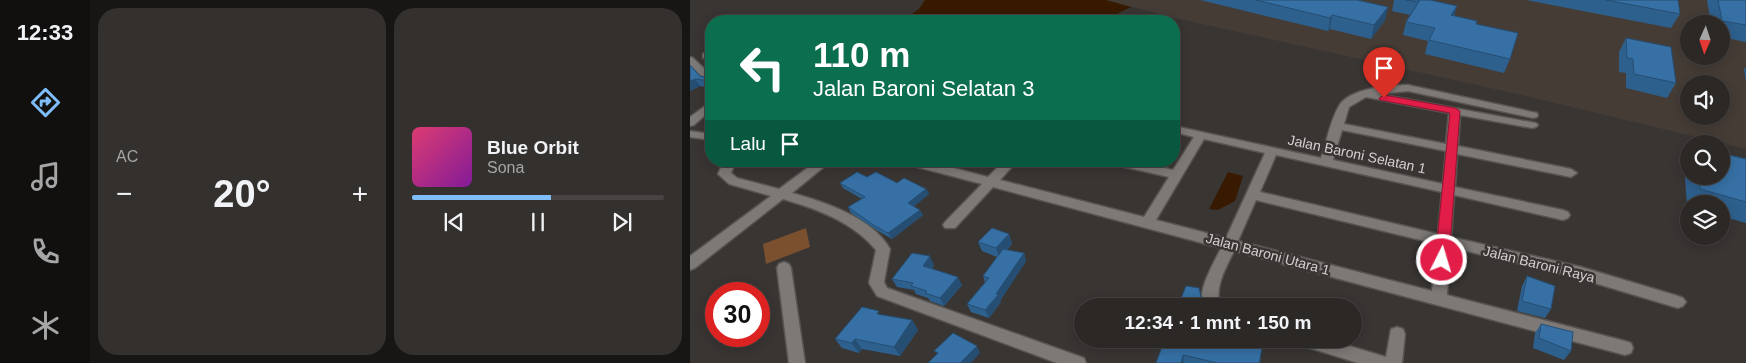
<!DOCTYPE html>
<html lang="id">
<meta charset="utf-8">
<style>
:root{--surface:#2b2826;--page:#33302e;--text:#f1f3f6;--muted:#a6a6a7;--line:#474443;--accent:#7ebdf9}
body{margin:0;font-family:Arial,sans-serif;background:var(--page);color:var(--text);height:100vh;display:flex;flex-direction:column;font-size:19px;white-space:nowrap}
*{box-sizing:border-box;margin:0}
p{font-size:16px;color:var(--muted)}
.icon{flex:none;width:28px;height:28px;fill:none;stroke:currentColor;stroke-width:2;stroke-linecap:round;stroke-linejoin:round}
.map{position:relative;flex:1;overflow:hidden}
.panel{display:flex;flex-direction:column;gap:8px;padding:8px;background:#181615;width:600px}
.panel>*{flex:none}
.guide{position:absolute;left:15px;top:15px;width:475px;height:152px;border-radius:20px;box-shadow:0 2px 12px #0003,0 0 0 1px var(--line);background:#0b6e4f;color:#fff;overflow:hidden}
.needle{width:32px;rotate:183deg}
.fabs{position:absolute;left:990px;top:15px;display:grid;gap:10px}
.fabs a{display:grid;place-items:center;width:50px;height:50px;border-radius:50%;background:var(--surface);box-shadow:0 2px 12px #0003,0 0 0 1px var(--line);font-size:25px}
.speed{position:absolute;left:15px;top:282px;display:flex;gap:10px;font-size:25px;font-weight:700;text-align:center}
.speed>*{display:grid;place-content:center;width:65px;height:65px;border-radius:50%;background:var(--surface);box-shadow:0 2px 12px #0003,0 0 0 1px var(--line);line-height:1}
.speed .limit{border:8px solid #d22;background:#fff;color:#111}
.pin{position:absolute;display:grid;place-items:center;width:42px;height:42px;color:#fff;margin:-51px -21px;border-radius:50% 50% 50% 0;rotate:-45deg;box-shadow:0 0 5px #0007}
.pin .icon{rotate:45deg}
.me{position:absolute;width:55px;margin:-28px;rotate:5deg;stroke-linejoin:round;filter:drop-shadow(0 0 4px #0008)}
.turn{display:flex;align-items:center;gap:18px;height:105px;padding:0 25px;font-size:22px}
.turn .icon{width:65px;height:65px;stroke-width:2.5}
.turn b{display:block;font-size:35px;line-height:42px}
.then{display:flex;align-items:center;height:48px;padding:0 25px;background:#0003;gap:10px;font-size:19px}
.big{font-size:38px;font-weight:800;line-height:1.1}
.panel .widget{flex:1;display:flex;flex-direction:column;justify-content:center;gap:8px;min-width:0;padding:0 18px;border-radius:20px;background:var(--page)}
.song{display:flex;align-items:center;gap:15px}
.cover{width:60px;height:60px;border-radius:8px;background:linear-gradient(135deg,hsl(340 70% 55%),hsl(290 70% 35%))}
.played{height:5px;border-radius:2px;background:linear-gradient(90deg,var(--accent) 55%,var(--line) 55%)}
.keys{display:flex;justify-content:space-around;direction:ltr}
.heat{display:flex;justify-content:space-between;align-items:center;font-size:28px;direction:ltr}
.panel .tiles{flex:1;display:grid;gap:8px;grid-template-columns:repeat(2,1fr)}
.trip{position:absolute;left:384px;top:298px;width:288px;height:50px;border-radius:25px;background:var(--surface);box-shadow:0 2px 12px #0003,0 0 0 1px var(--line);font-weight:800;line-height:50px;text-align:center}
main{display:flex;flex:1;min-height:0}
.dock{display:flex;flex-direction:column;width:90px;justify-content:space-around;align-items:center;background:#11100f;color:var(--muted)}
.dock .icon{width:35px;height:35px}
.dock .current{color:var(--accent)}
.dock b{font-size:22px;color:var(--text)}
.map>svg:first-child{display:block}
.built{fill:#453c36;fill-rule:evenodd}
.green{fill:#7a502f}
.water{fill:#381a00}
.lines{fill:none;stroke-linecap:round;stroke-linejoin:round}
.minor-casing{stroke:#565350;stroke-width:3}
.minor{fill:#7d7976;fill-rule:evenodd}
.wall{fill:#2e608d}
.shaded-wall{fill:#264e73}
.building{fill:#3670a4;stroke:#264e73}
.route{fill:#e11d48;stroke:#92132f}
.labels{text-anchor:middle;dominant-baseline:central;stroke-width:5;stroke-linejoin:round;paint-order:stroke}
.street-label{font-size:14px;fill:#d3d0cf;stroke:#393533}
</style>
<main>
<nav class="dock">
<b>12:33</b>
<svg class="icon current" aria-label="directions" viewBox="0 0 24 24"><path d="M12 3l9 9-9 9-9-9zM9 14v-3h6M13 9l2 2-2 2"/></svg>
<svg class="icon" aria-label="music" viewBox="0 0 24 24"><path d="M9 18V5l10-2v13"/><circle cx="6" cy="18" r="3"/><circle cx="16" cy="16" r="3"/></svg>
<svg class="icon" aria-label="phone" viewBox="0 0 24 24"><path d="M5 4h4l2 5-3 2q2 4 5 5l2-3 5 2v4C11 20 4 13 5 4z"/></svg>
<svg class="icon" aria-label="climate" viewBox="0 0 24 24"><path d="M12 3v18M4 7l16 10M4 17L20 7"/></svg>
</nav>
<section class="panel">
<div class="tiles">
<div class="widget"><p>AC</p>
<div class="heat"><a>−</a><b class="big">20°</b><a>+</a></div>
</div>
<div class="widget">
<div class="song"><i class="cover"></i><div><b>Blue Orbit</b><p>Sona</p></div></div>
<div class="played"></div>
<div class="keys"><svg class="icon" aria-label="previous" viewBox="0 0 24 24"><path d="M18 5L8 12l10 7zM5 5v14"/></svg><svg class="icon" aria-label="pause" viewBox="0 0 24 24"><path d="M8 5v14M16 5v14"/></svg><svg class="icon" aria-label="next" viewBox="0 0 24 24"><path d="M6 5l10 7-10 7zM19 5v14"/></svg></div>
</div>
</div>
</section>
<div class="map">
<svg width="1056" height="363" viewBox="0 0 1056 363">
<rect width="100%" height="100%" fill="#393533"/>
<path class="built" d="M416 0H1056V149L836 96 485 18ZM999 24H1031V56H999ZM999 84H1031V116H999Z"/>
<path class="green" d="M116 228 120 247 76 264 73 244Z"/>
<g class="water">
<path d="M235 0H416L441 7 412 21H212L229 9Z"/>
<path d="M538 172 553 176 545 201 528 210 519 209Z"/>
</g>
<g class="lines">
<g class="minor-casing">
<g id="minor">
<path d="M21 49V56L13 58V54Z"/>
<path d="M0 57 3 58 21 75V83L17 82 0 65Z"/>
<path d="M718 85 847 113 848 115 847 117 843 118 718 91 688 94 846 123 848 125 846 127 842 128 770 115 768 146 881 169 887 173 881 177 767 154 765 187 873 210 878 212 880 215 878 218 873 220 764 195 761 237 891 267 988 296 993 298 996 302 993 306 988 308 891 279 760 247 757 295 935 341 941 343 943 348 941 353 935 355 544 251C536 268 523 289 531 306H513C506 292 525 261 531 248L303 187 265 228H255L253 225 255 222 292 184 216 164 214 161H236L298 177 314 161H327L310 180 454 217 479 177 422 164 420 161H444L483 170 504 137 484 132V126L631 158C637 141 640 121 649 106 659 88 700 85 718 85ZM676 97 759 113 756 144 654 124 659 107ZM652 130 756 151 753 184 643 160ZM514 139 575 153 536 238 466 220ZM586 155 752 192 748 234 570 192ZM566 200 747 244 742 291 548 241Z"/>
<path d="M21 102V110L4 125 0 126V117Z"/>
<path d="M0 131 21 134V140L0 137Z"/>
<path d="M34 161H46L41 173 47 178 89 189 127 161H141L102 193C135 202 183 218 200 249L194 282 197 288 394 358 396 363H367L187 296 179 283 186 250C163 222 127 209 93 199L5 268 0 270V256L81 196 39 184 28 174Z"/>
<path d="M94 262 99 264 101 268 115 363H99L87 268 89 264Z"/>
<path d="M707 327 713 329 715 334 712 363H668L607 344 605 339H636L696 357 701 329Z"/>
</g>
</g>
<use href="#minor" class="minor"/>
</g>
<g class="wall">
<path d="M510 0H667L698 7 695 20 681 39 640 29 638 31Z"/>
<path d="M704 0H740L767 6 764 16 787 21 786 24 820 59 814 73 735 54 738 41 713 35 716 22 720 15 702 11Z"/>
<path d="M836 0H988L990 14 981 28Z"/>
<path d="M1017 0H1056V42L1031 37V24H1021Z"/>
<path d="M936 38 986 83 977 98 936 88V73L929 72V52Z"/>
<path d="M0 65 10 76 15 77 18 75 21 66V88L10 86 0 91Z"/>
<path d="M1056 67V82L1054 69Z"/>
<path d="M999 156V176H1031L1056 159V223L1031 216V204H999V207L997 206 994 163Z"/>
<path d="M177 177 236 189 239 194 224 206 233 215 202 239 188 231 161 213 158 207 172 199 153 188 150 183Z"/>
<path d="M319 234 322 244 317 250 334 253 336 261 310 301 311 302 299 318 281 312 277 304 295 282 293 276 307 257 292 251 288 242Z"/>
<path d="M244 265 242 268 272 285 254 306 240 301 238 298 226 294 224 290 207 287 202 279Z"/>
<path d="M837 276 861 309 855 318 827 311 832 286Z"/>
<path d="M192 315 222 320 228 330 210 356 172 349 169 353 152 348 145 339Z"/>
<path d="M851 324 881 351 874 360 843 348 845 333Z"/>
<path d="M475 339H545V342L571 357 570 363H466Z"/>
</g>
<g class="shaded-wall">
<path d="M767 6 763 19 761 15Z"/>
<path d="M698 7 695 20 681 39 684 25Z"/>
<path d="M642 15 640 29 638 31 640 18Z"/>
<path d="M5 79 10 86 0 91V81Z"/>
<path d="M236 189 239 194 221 209 218 203Z"/>
<path d="M230 210 233 215 202 239 198 233Z"/>
<path d="M319 234 322 244 309 258 306 248Z"/>
<path d="M334 253 336 261 310 301 311 302 299 318 295 310Z"/>
<path d="M240 256 244 265 238 274 233 266Z"/>
<path d="M268 277 272 285 254 306 250 298Z"/>
<path d="M515 298V306H512Z"/>
<path d="M222 320 228 330 210 356 204 347Z"/>
<path d="M165 339 172 349 169 353 162 343Z"/>
<path d="M287 346 290 353 281 363H270Z"/>
<path d="M493 355 494 363H491Z"/>
</g>
<g class="building">
<path d="M566 0H667L698 7 684 25 642 15 640 18Z"/>
<path d="M716 0H729L727 2Z"/>
<path d="M730 0H740L767 6 761 15 787 21 786 24 828 33 820 59 739 40 745 28 716 22Z"/>
<path d="M916 0H988L990 14Z"/>
<path d="M1028 0H1056V25L1032 21Z"/>
<path d="M936 38 981 47 986 83 944 74 943 59 937 58Z"/>
<path d="M0 65 10 76 15 77 18 75 16 65 21 66V81L5 79 0 81Z"/>
<path d="M1031 153 1056 159V202L1010 189 1009 176H1031Z"/>
<path d="M167 172 177 177 186 172 207 183 214 178 236 189 218 203 230 210 198 233 185 226 158 207 175 197 150 183Z"/>
<path d="M302 228 319 234 306 248 288 242Z"/>
<path d="M313 249 334 253 306 294 308 295 295 310 277 304 299 278 293 276Z"/>
<path d="M222 253 240 256 233 266 268 277 250 298 235 293 237 291 221 286 223 283 202 279Z"/>
<path d="M837 276 865 286 861 309 832 301Z"/>
<path d="M496 286 509 288 511 297 515 298 512 306H488Z"/>
<path d="M172 307 189 311 187 314 222 320 204 347 165 339 162 343 145 339Z"/>
<path d="M851 324 883 332 881 351 849 338Z"/>
<path d="M263 333 287 346 270 363H238L248 353 244 351Z"/>
<path d="M475 339H543L542 342 572 348 569 363H528L493 355 491 363H466Z"/>
</g>
<path class="route" d="M694 95 765 108 770 111 759 260 757 264H747L745 260 760 113 690 100 689 98Z"/>
<g class="labels">
<g class="street-label">
<text transform="translate(667 154) rotate(12)">Jalan Baroni Selatan 1</text>
<text transform="translate(578 254) rotate(15)">Jalan Baroni Utara 1</text>
<text transform="translate(849 264) rotate(14)">Jalan Baroni Raya</text>
</g>
</g>
</svg>
<div class="fabs">
<a><svg class="needle" viewBox="-14 -14 28 28"><path d="M0-13l5 13h-10z" fill="#e53935"/><path d="M0 13l5-13h-10z" fill="#a6a6a7"/></svg></a>
<a><svg class="icon" aria-label="sound" viewBox="0 0 24 24"><path d="M4 9h4l5-4v14l-5-4H4zM17 9q2 3 0 6"/></svg></a>
<a><svg class="icon" aria-label="search" viewBox="0 0 24 24"><circle cx="10" cy="10" r="6"/><path d="M15 15l6 6"/></svg></a>
<a><svg class="icon" aria-label="layers" viewBox="0 0 24 24"><path d="M12 4l9 5-9 5-9-5zM3 14l9 5 9-5"/></svg></a>
</div>
<div class="speed"><div class="limit">30</div></div>
<div class="pin" style="left:694px;top:98px;background:#d93025"><svg class="icon" aria-label="arrive" viewBox="0 0 24 24"><path d="M6 21V4h12l-3 4 3 4H6"/></svg></div>
<svg class="me" style="left:752px;top:260px" viewBox="-20 -20 40 40"><circle r="17" fill="#e11d48" stroke="#fff" stroke-width="3"/><path d="M0-11L8 9 0 5-8 9z" fill="#fff"/></svg>
<div class="trip">12:34 · 1 mnt · 150 m</div>
<div class="guide">
<div class="turn"><svg class="icon" aria-label="left" viewBox="0 0 24 24"><path d="M17 20v-9H6M10 6l-5 5 5 5"/></svg><div><b>110 m</b>Jalan Baroni Selatan 3</div></div>
<div class="then">Lalu<svg class="icon" aria-label="arrive" viewBox="0 0 24 24"><path d="M6 21V4h12l-3 4 3 4H6"/></svg></div>
</div>
</div>
</main>
